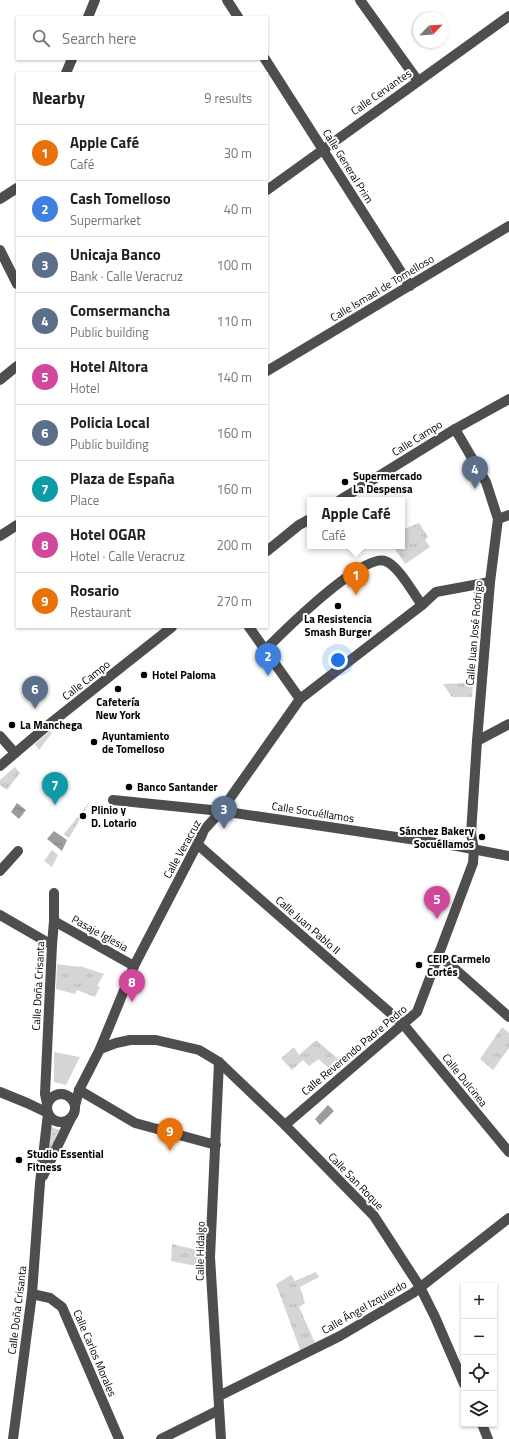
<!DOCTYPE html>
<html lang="en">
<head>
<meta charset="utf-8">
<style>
  body { margin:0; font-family:"Titillium Web",sans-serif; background:#f2f2f2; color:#222 }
  .controls { position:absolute; right:12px; bottom:12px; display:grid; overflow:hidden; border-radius:0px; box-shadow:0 1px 3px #0004 }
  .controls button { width:36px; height:36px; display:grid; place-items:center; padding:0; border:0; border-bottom:1px solid #e0e0e0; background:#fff; color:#222; font:20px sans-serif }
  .compass { position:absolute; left:413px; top:12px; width:36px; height:36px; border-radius:50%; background:#fff; box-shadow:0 1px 3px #0004; rotate:65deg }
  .you { position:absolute; left:338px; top:660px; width:14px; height:14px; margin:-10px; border:3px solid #fff; border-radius:50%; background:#1a73e8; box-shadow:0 0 0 6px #1a73e833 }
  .badge { display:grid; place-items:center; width:26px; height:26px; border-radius:50%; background:#b45309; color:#fff; font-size:13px; font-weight:700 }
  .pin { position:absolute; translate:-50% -33px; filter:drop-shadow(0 1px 2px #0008) }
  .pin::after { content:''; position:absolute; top:21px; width:14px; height:12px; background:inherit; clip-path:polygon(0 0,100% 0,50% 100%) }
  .popup { position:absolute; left:307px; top:497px; width:98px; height:52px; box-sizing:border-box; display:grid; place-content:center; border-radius:0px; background:#fff; filter:drop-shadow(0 1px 3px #0005); font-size:13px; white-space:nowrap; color:#767676 }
  .popup b { font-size:15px; color:#222 }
  .popup::after { content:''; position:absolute; left:50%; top:100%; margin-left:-8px; border:8px solid transparent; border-top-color:#fff }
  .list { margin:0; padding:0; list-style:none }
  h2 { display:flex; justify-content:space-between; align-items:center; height:52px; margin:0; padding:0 16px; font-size:17px }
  h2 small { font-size:13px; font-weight:400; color:#767676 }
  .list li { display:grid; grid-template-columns:26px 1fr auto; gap:12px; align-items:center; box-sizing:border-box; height:56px; padding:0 16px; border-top:1px solid #e0e0e0 }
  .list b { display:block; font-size:15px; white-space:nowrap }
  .list p { margin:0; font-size:13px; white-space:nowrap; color:#767676 }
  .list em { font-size:13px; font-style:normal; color:#767676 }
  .icon { flex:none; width:22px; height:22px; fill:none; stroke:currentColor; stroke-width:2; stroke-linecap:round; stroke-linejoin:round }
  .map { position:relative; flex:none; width:509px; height:1439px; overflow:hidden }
  .search { position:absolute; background:#fff; box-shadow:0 1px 3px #0004; left:16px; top:16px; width:252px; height:44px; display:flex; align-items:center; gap:10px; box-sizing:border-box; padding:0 14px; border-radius:0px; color:#767676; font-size:15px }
  .panel { position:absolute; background:#fff; box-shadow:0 1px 3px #0004; left:16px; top:72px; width:252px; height:556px; border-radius:0px }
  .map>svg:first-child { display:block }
</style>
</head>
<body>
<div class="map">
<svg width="509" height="1439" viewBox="0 0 509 1439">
  <defs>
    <pattern id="grass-tufts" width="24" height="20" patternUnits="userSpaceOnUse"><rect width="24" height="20" fill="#d5d5d5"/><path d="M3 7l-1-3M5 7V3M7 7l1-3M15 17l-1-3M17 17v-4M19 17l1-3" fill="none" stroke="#b5b5b5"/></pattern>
    <pattern id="garden-dots" width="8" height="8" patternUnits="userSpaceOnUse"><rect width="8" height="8" fill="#d5d5d5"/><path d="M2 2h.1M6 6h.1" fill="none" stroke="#b5b5b5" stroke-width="1.8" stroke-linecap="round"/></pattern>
    <pattern id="water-ripples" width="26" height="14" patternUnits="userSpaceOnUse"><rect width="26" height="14" fill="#9c9c9c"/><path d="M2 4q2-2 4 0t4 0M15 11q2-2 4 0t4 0" fill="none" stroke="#7d7d7d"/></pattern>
  </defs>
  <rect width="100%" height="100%" fill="#fff"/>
  <!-- grass -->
  <g fill="url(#grass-tufts)">
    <path d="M419,523L428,537L425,540L430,547L405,564L393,546H402V530Z"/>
    <path d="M464,683L473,684L472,697H452L443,684Z"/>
    <path d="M50,731L52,733L39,750L35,744Z"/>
    <path d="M15,767L20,773L7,790L0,785V780Z"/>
    <path d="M91,800L69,838L64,834Z"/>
    <path d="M57,964L79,967L80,966L104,974L97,986L100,987L95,997L77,990L75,994L56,989Z"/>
    <path d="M502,1027L509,1033V1048L493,1070L480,1059Z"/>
    <path d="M316,1040L343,1063L333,1072L324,1064L319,1059L309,1066L303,1060L292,1070L281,1058L294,1047L299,1055Z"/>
    <path d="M172,1244L206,1252V1268L171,1261Z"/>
    <path d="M316,1272L319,1277L300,1287L305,1303L299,1307L316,1345L301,1352L276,1284L291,1275L295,1281Z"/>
  </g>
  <!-- park -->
  <g fill="#d5d5d5">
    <path d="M52,850L58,855L52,867L44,861Z"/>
    <path d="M54,1052L80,1057L66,1085L54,1082Z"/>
  </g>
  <!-- garden -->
  <path fill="url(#garden-dots)" d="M49,1126L59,1130L45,1164Z"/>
  <!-- water -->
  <g fill="url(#water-ripples)">
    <path d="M17,803L26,810L19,819L11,812Z"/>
    <path d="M54,831L67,840L62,851L47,839Z"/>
    <path d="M328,1105L334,1111L320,1125L315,1119Z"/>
  </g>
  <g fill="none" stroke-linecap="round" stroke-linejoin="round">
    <!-- minor -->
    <g stroke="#4e4e4e" stroke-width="10">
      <path d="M227,0L238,17"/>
      <path d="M360,0L418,81"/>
      <path d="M88,17L95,0"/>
      <path d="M265,59L410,286"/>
      <path d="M66,73L72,59"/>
      <path d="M267,190L509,16"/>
      <path d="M0,199L17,188"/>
      <path d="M0,250L17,284"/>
      <path d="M267,371L509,226"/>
      <path d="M0,380L17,366"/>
      <path d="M340,500L455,429L509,399"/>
      <path d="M498,519L509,515"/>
      <path d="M0,536L17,525"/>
      <path d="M267,551L299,525L310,519"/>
      <path d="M249,627L300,699"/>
      <path d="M265,650C283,632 362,553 385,561C398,565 413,593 422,605"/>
      <path d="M0,736L15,753"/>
      <path d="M477,741L509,724"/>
      <path d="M0,766L47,726L172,627"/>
      <path d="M113,800L221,811L457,846L509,856"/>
      <path d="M197,844L403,1024L509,1152"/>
      <path d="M0,871L18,851"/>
      <path d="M0,915L52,945"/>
      <path d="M54,921L134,966"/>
      <path d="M438,954L509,1017"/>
      <path d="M100,1049L116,1043L130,1040H156L199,1050L219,1062L285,1125L374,1216L420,1287L435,1317L464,1384"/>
      <path d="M219,1062L210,1257L221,1439"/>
      <path d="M79,1090L135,1123L216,1145"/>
      <path d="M0,1092L27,1103L48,1113L40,1183L32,1294L13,1439"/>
      <circle cx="61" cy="1108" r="14"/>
      <path d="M47,1104L45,1094L52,945L54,921V893"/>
      <path d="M75,1106L79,1090L100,1049L134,966L201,837L204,830L221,811L300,699L422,605L436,592L490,582"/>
      <path d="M285,1125L417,1012L473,863L474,849L471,834L477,741L490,582L498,519L486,482L455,429"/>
      <path d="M43,1176L71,1118"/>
      <path d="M32,1294L50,1298L62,1307L119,1439"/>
      <path d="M219,1396L340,1336L413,1293L509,1218"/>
      <path d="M482,1424L488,1439"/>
      <path d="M161,1439L219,1410"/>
    </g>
  </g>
  <!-- markers -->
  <g fill="#000" stroke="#fff" stroke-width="1.5">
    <circle cx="345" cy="482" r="4"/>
    <circle cx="338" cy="606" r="4"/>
    <circle cx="144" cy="675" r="4"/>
    <circle cx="118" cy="689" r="4"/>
    <circle cx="12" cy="725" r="4"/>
    <circle cx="94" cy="742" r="4"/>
    <circle cx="129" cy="787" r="4"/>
    <circle cx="83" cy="816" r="4"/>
    <circle cx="482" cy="837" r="4"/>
    <circle cx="419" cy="965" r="4"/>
    <circle cx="19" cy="1160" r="4"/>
  </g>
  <g text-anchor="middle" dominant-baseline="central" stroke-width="4" stroke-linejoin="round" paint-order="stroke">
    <!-- street labels -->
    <g font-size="11" fill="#000" stroke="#fff">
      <text transform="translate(381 92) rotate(-35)">Calle Cervantes</text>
      <text transform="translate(348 166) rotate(58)">Calle General Prim</text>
      <text transform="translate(382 288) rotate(-31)">Calle Ismael de Tomelloso</text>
      <text transform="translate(417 438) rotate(-32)">Calle Campo</text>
      <text transform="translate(474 633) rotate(-85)">Calle Juan José Rodrigo</text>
      <text transform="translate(86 680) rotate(-38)">Calle Campo</text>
      <text transform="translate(313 812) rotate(9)">Calle Socuéllamos</text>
      <text transform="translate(182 849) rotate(-61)">Calle Veracruz</text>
      <text transform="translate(308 925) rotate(41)">Calle Juan Pablo II</text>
      <text transform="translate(100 933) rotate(29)">Pasaje Iglesia</text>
      <text transform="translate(38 986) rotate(-87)">Calle Doña Crisanta</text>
      <text transform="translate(354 1050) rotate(-40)">Calle Reverendo Padre Pedro</text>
      <text transform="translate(465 1080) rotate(51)">Calle Dulcinea</text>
      <text transform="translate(356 1181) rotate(46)">Calle San Roque</text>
      <text transform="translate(200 1251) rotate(-89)">Calle Hidalgo</text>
      <text transform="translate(364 1307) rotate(-30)">Calle Ángel Izquierdo</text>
      <text transform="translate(17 1310) rotate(-83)">Calle Doña Crisanta</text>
      <text transform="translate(95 1353) rotate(67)">Calle Carlos Morales</text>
    </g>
    <!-- poi labels -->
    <g font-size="11" font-weight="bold" fill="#000" stroke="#fff" text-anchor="start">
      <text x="353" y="476">Supermercado<tspan x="353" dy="13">La Despensa</tspan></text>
      <text x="338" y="619" text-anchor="middle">La Resistencia<tspan x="338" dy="13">Smash Burger</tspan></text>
      <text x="152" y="675">Hotel Paloma</text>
      <text x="118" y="702" text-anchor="middle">Cafetería<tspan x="118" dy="13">New York</tspan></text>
      <text x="20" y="725">La Manchega</text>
      <text x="102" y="736">Ayuntamiento<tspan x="102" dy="13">de Tomelloso</tspan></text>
      <text x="137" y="787">Banco Santander</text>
      <text x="91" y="810">Plinio y<tspan x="91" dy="13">D. Lotario</tspan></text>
      <text x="474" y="831" text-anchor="end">Sánchez Bakery<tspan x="474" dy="13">Socuéllamos</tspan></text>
      <text x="427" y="959">CEIP Carmelo<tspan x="427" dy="13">Cortés</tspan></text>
      <text x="27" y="1154">Studio Essential<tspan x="27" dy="13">Fitness</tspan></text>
    </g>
  </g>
</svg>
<div class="controls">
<button>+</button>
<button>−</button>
<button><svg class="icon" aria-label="locate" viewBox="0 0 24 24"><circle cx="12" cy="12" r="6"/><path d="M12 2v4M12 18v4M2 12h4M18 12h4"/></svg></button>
<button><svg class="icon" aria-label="layers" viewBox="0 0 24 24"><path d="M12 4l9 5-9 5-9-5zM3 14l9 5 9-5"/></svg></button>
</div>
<svg class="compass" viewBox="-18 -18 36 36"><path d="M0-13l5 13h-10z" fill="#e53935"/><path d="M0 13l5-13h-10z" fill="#767676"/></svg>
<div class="you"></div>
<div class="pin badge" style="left:356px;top:595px;background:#e8710a">1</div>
<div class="popup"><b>Apple Café</b>Café</div>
<div class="pin badge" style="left:268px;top:676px;background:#3f7fe0">2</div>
<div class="pin badge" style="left:224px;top:829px;background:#5c6f8a">3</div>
<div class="pin badge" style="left:475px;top:489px;background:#5c6f8a">4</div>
<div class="pin badge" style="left:437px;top:919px;background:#d1479c">5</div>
<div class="pin badge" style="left:35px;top:709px;background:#5c6f8a">6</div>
<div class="pin badge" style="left:55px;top:805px;background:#0f9aa8">7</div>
<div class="pin badge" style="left:132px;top:1002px;background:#d1479c">8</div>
<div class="pin badge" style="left:170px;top:1151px;background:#e8710a">9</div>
<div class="search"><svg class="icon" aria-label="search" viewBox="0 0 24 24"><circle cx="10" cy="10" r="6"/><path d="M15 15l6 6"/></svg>Search here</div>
<section class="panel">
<h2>Nearby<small>9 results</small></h2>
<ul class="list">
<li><span class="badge" style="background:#e8710a">1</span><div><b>Apple Café</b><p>Café</p></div><em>30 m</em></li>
<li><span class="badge" style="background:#3f7fe0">2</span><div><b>Cash Tomelloso</b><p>Supermarket</p></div><em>40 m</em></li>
<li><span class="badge" style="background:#5c6f8a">3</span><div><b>Unicaja Banco</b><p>Bank · Calle Veracruz</p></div><em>100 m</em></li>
<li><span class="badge" style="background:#5c6f8a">4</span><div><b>Comsermancha</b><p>Public building</p></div><em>110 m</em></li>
<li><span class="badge" style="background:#d1479c">5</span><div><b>Hotel Altora</b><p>Hotel</p></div><em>140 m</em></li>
<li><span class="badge" style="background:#5c6f8a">6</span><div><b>Policia Local</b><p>Public building</p></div><em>160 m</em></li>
<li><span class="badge" style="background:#0f9aa8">7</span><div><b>Plaza de España</b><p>Place</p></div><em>160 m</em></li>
<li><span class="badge" style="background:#d1479c">8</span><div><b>Hotel OGAR</b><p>Hotel · Calle Veracruz</p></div><em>200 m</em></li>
<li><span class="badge" style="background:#e8710a">9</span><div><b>Rosario</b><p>Restaurant</p></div><em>270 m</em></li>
</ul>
</section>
</div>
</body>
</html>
